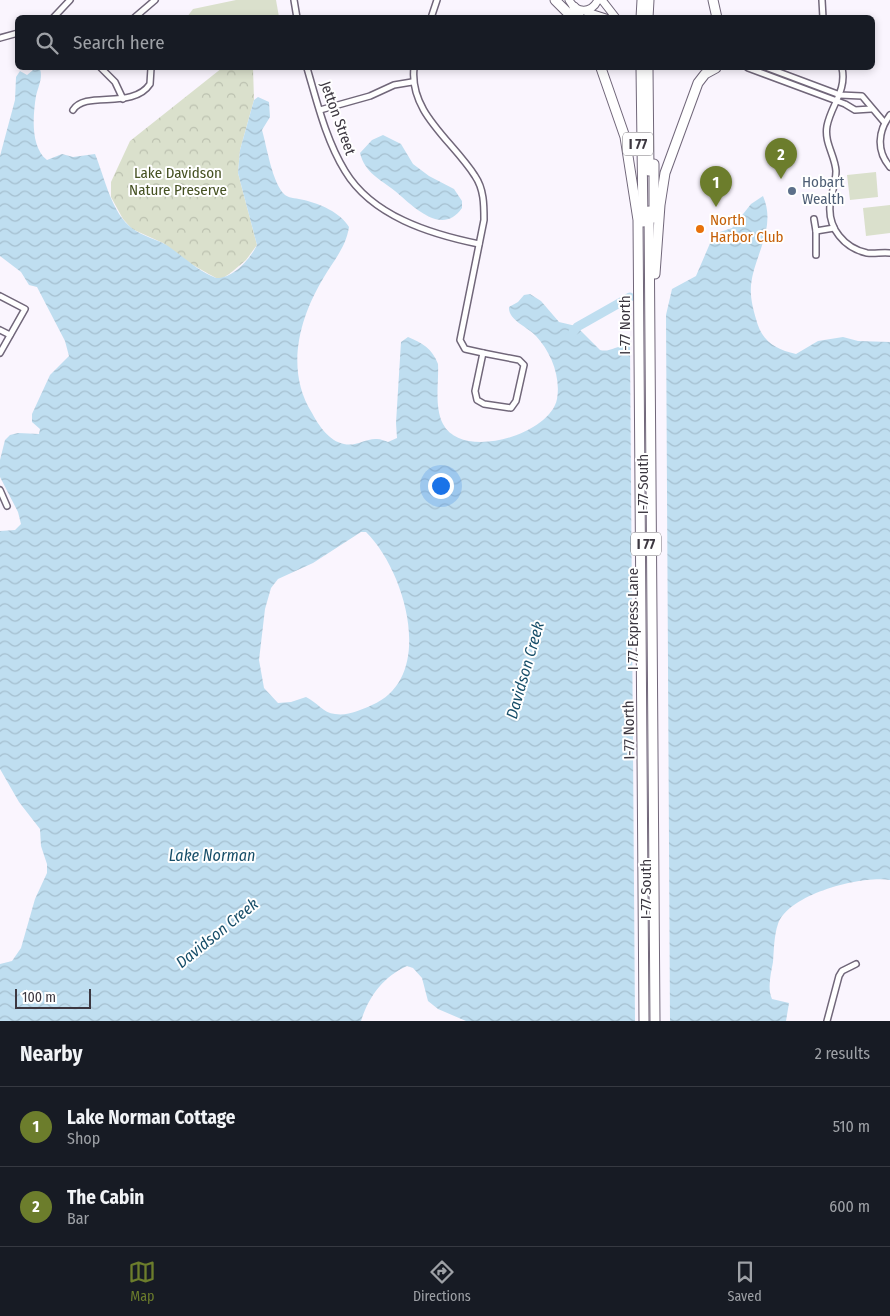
<!DOCTYPE html>
<html lang="en">
<head>
<meta charset="utf-8">
<style>
  body { margin:0; font-family:"Fira Sans Condensed",sans-serif; background:#242831; color:#f1f3f6 }
  .scale { position:absolute; left:15px; bottom:12px; width:76px; box-sizing:border-box; padding-left:5px; border:2px solid #3c3740; border-top:0; font-size:14px; line-height:18px; white-space:nowrap; color:#3c3740; -webkit-text-stroke:4px #fff; paint-order:stroke }
  .you { position:absolute; left:440px; top:485px; width:18px; height:18px; margin:-12px; border:4px solid #fff; border-radius:50%; background:#1a73e8; box-shadow:0 0 0 8px #1a73e833 }
  .badge { display:grid; place-items:center; width:32px; height:32px; border-radius:50%; background:#6c7d2c; color:#fff; font-size:16px; font-weight:700 }
  .pin { position:absolute; translate:-50% -41px; filter:drop-shadow(0 1px 2px #0008) }
  .pin::after { content:''; position:absolute; top:26px; width:18px; height:15px; background:inherit; clip-path:polygon(0 0,100% 0,50% 100%) }
  .list { margin:0; padding:0; list-style:none }
  h2 { display:flex; justify-content:space-between; align-items:center; height:65px; margin:0; padding:0 20px; font-size:21px }
  h2 small { font-size:16px; font-weight:400; color:#9ea1a6 }
  .list li { display:grid; grid-template-columns:32px 1fr auto; gap:15px; align-items:center; box-sizing:border-box; height:80px; padding:0 20px; border-top:1px solid #363941 }
  .list b { display:block; font-size:19px; white-space:nowrap }
  .list p { margin:0; font-size:16px; white-space:nowrap; color:#9ea1a6 }
  .list em { font-size:16px; font-style:normal; color:#9ea1a6 }
  .icon { flex:none; width:28px; height:28px; fill:none; stroke:currentColor; stroke-width:2; stroke-linecap:round; stroke-linejoin:round }
  .map { position:relative; flex:none; width:890px; height:1021px; overflow:hidden }
  .search { position:absolute; background:#171b24; box-shadow:0 2px 8px #0003; left:15px; right:15px; top:15px; height:55px; display:flex; align-items:center; gap:12px; box-sizing:border-box; padding:0 18px; border-radius:8px; color:#9ea1a6; font-size:19px }
  .sheet { height:225px; background:#171b24 }
  nav { display:flex; justify-content:space-around; align-items:center; box-sizing:border-box; height:70px; border-top:1px solid #363941; background:#171b24; font-size:14px; color:#9ea1a6 }
  nav a { display:grid; justify-items:center; gap:2px }
  nav .on { color:#6c7d2c }
  .map>svg:first-child { display:block }
</style>
</head>
<body>
<div class="map">
<svg width="890" height="1021" viewBox="0 0 890 1021">
  <defs>
    <pattern id="park-crowns" width="20" height="18" patternUnits="userSpaceOnUse" patternTransform="scale(1.25)"><rect width="20" height="18" fill="#dae0cc"/><path d="M2 6a3 3 0 1 1 6 0M12 15a3 3 0 1 1 6 0" fill="none" stroke="#bcc1b0"/></pattern>
    <pattern id="water-waves" width="16" height="10" patternUnits="userSpaceOnUse" patternTransform="scale(1.25)"><rect width="16" height="10" fill="#bfdef0"/><path d="M0 5q4-4 8 0t8 0" fill="none" stroke="#a5bfcf"/></pattern>
  </defs>
  <rect width="100%" height="100%" fill="#faf5fe"/>
  <!-- grass -->
  <g fill="#dae0cc">
    <path d="M236,0H276L279,17H187L193,9Z"/>
    <path d="M876,172L878,197L850,200L847,175Z"/>
    <path d="M890,205V233L866,236L863,208Z"/>
  </g>
  <!-- park -->
  <path fill="url(#park-crowns)" d="M222,68H253L254,100L240,150L238,173L257,245L246,260L233,271L222,279L216,278L191,264L163,243L132,229L123,219L111,197V182L130,141Z"/>
  <!-- water -->
  <g fill="url(#water-waves)" fill-rule="evenodd">
    <path d="M40,69C43,78 38,87 36,96C33,115 30,147 47,160L62,154L73,157L95,154C105,178 111,213 133,229C144,237 157,239 168,246C184,257 198,271 216,278C233,279 250,259 257,245L238,173L240,150L254,100L258,97L269,102L270,117L262,130C267,147 272,183 285,195C291,199 297,198 304,200C320,204 340,212 349,227C346,247 334,260 324,277C299,318 285,370 312,413C319,426 329,441 344,444C356,447 366,438 377,439C381,439 385,441 388,442L397,438L396,423L401,342L408,337C422,343 432,348 438,364C439,383 434,406 443,424C462,461 550,435 557,399C561,377 551,352 536,336C528,327 508,320 509,307L518,302L524,295L530,294L541,301L559,322L576,326L600,350C611,353 619,343 630,346L635,1021H466L438,1009L428,1001L422,978L413,968L407,966C383,977 369,996 361,1021H0V964L12,961L21,948L35,899L47,873V864L41,846L40,829L19,802L0,769V531L15,530L21,524L18,512L0,477V460L5,440L10,435L18,433L39,434L40,429L32,422V414L50,375L69,356L65,341L37,287L29,285L21,272L0,256V156L15,100L16,77L20,71L27,75L33,70ZM361,532H366C405,570 437,677 372,705C361,710 348,716 335,714C323,713 317,702 306,697L291,702L278,703L264,688L259,660L265,609L271,588L278,579L313,563Z"/>
    <path d="M383,135L401,144L413,164L429,176L454,189L462,201V208C442,237 413,206 395,191C380,179 365,173 360,153L372,140Z"/>
    <path d="M763,196C777,228 754,255 751,285C750,298 753,308 756,319C762,342 775,349 796,354L818,341L843,337L858,341L890,342V880C862,875 788,894 778,924C774,935 774,950 773,962C771,973 767,989 772,999L789,1003L786,1021H670L666,315L672,289L696,276L714,234L732,228L751,204Z"/>
  </g>
  <g fill="none" stroke-linecap="round" stroke-linejoin="round">
    <!-- river -->
    <path stroke="#bfdef0" stroke-width="9" d="M570,336L577,327L630,297"/>
    <!-- street casing -->
    <g stroke="#71677a" stroke-width="8">
      <g id="street">
        <path d="M294,0L297,18"/>
        <path d="M822,0L823,18"/>
        <path d="M53,18L70,0"/>
        <path d="M134,18L155,0"/>
        <path d="M431,18L437,0"/>
        <path d="M0,38L18,33"/>
        <path d="M101,68L115,82L123,99"/>
        <path d="M307,68C317,102 326,140 345,171C372,216 430,234 479,244"/>
        <path d="M414,68C409,113 453,141 475,176C484,189 484,205 484,220L460,340L465,349L483,353"/>
        <path d="M748,68L845,104L855,110L871,109"/>
        <path d="M768,68L840,95L862,96L884,122"/>
        <path d="M842,68C847,91 831,105 827,126C824,143 835,155 836,171C836,183 831,194 830,205C828,228 844,248 867,253C875,254 882,252 890,253"/>
        <path d="M73,110C85,90 133,110 150,84L151,68"/>
        <path d="M320,110L370,96L394,85L412,82"/>
        <path d="M890,115C878,131 876,151 890,167"/>
        <path d="M814,219L816,231L834,228"/>
        <path d="M816,231V255"/>
        <path d="M0,296L25,309L0,353"/>
        <path d="M0,330L10,335"/>
        <path d="M483,353L519,360L524,365L516,401L511,408L484,404L477,400L475,391Z"/>
        <path d="M0,490L7,506"/>
        <path d="M827,1021L839,976L842,971L856,964"/>
      </g>
    </g>
    <!-- secondary casing -->
    <g stroke="#71677a" stroke-width="9">
      <g id="secondary">
        <path d="M569,0C576,13 591,14 598,0"/>
        <path d="M602,0L616,18"/>
        <path d="M584,11L606,18"/>
      </g>
    </g>
    <!-- highway casing -->
    <g stroke="#71677a" stroke-width="11">
      <g id="highway">
        <path d="M555,0L573,18"/>
        <path d="M713,0L717,18"/>
        <path d="M574,7L580,18"/>
        <path d="M641,18L642,0"/>
        <path d="M648,18L649,0"/>
        <path d="M601,68L625,137L638,220L644,1021"/>
        <path d="M641,68L643,222"/>
        <path d="M648,68L649,171"/>
        <path d="M654,164V218"/>
        <path d="M649,211L655,1021"/>
        <path d="M655,274L660,205L665,173L698,83L705,74L716,68"/>
      </g>
    </g>
    <!-- street -->
    <use href="#street" stroke="#fff" stroke-width="5"/>
    <!-- secondary -->
    <use href="#secondary" stroke="#fff" stroke-width="7"/>
    <!-- highway -->
    <use href="#highway" stroke="#fff" stroke-width="9"/>
  </g>
  <!-- markers -->
  <circle fill="#5c6f8a" stroke="#fff" stroke-width="2" cx="792" cy="191" r="5"/>
  <circle fill="#e8710a" stroke="#fff" stroke-width="2" cx="700" cy="229" r="5"/>
  <g text-anchor="middle" dominant-baseline="central" stroke-width="4" stroke-linejoin="round" paint-order="stroke">
    <!-- shield labels -->
    <g fill="#fff" stroke="#767379" stroke-width="1">
      <rect x="623" y="132.5" width="30" height="23" rx="4"/>
      <rect x="631" y="532.5" width="30" height="23" rx="4"/>
    </g>
    <g font-size="14" font-weight="bold" fill="#3c3740">
      <text x="638" y="144">I 77</text>
      <text x="646" y="544">I 77</text>
    </g>
    <!-- street labels -->
    <g font-size="15" fill="#3c3740" stroke="#fff">
      <text transform="translate(338 118) rotate(70)">Jetton Street</text>
      <text transform="translate(625 325) rotate(-90)">I-77 North</text>
      <text transform="translate(643 484) rotate(-90)">I-77 South</text>
      <text transform="translate(633 619) rotate(-90)">I 77 Express Lane</text>
      <text transform="translate(629 730) rotate(-91)">I-77 North</text>
      <text transform="translate(646 889) rotate(-90)">I-77 South</text>
    </g>
    <!-- park labels -->
    <g font-size="15" fill="#465223" stroke="#fff">
      <text x="178" y="173">Lake Davidson<tspan x="178" dy="17">Nature Preserve</tspan></text>
    </g>
    <!-- service labels -->
    <g font-size="15" fill="#4e5e75" stroke="#fff" text-anchor="start">
      <text x="802" y="182">Hobart<tspan x="802" dy="17">Wealth</tspan></text>
    </g>
    <!-- food labels -->
    <g font-size="15" fill="#c56008" stroke="#fff" text-anchor="start">
      <text x="710" y="220">North<tspan x="710" dy="17">Harbor Club</tspan></text>
    </g>
    <!-- water labels -->
    <g font-size="16" font-style="italic" fill="#174e69" stroke="#fff">
      <text transform="translate(525 670) rotate(-74)">Davidson Creek</text>
      <text x="212" y="855">Lake Norman</text>
      <text transform="translate(217 933) rotate(-39)">Davidson Creek</text>
    </g>
  </g>
</svg>
<div class="scale">100 m</div>
<div class="you"></div>
<div class="pin badge" style="left:716px;top:207px">1</div>
<div class="pin badge" style="left:781px;top:179px">2</div>
<div class="search"><svg class="icon" aria-label="search" viewBox="0 0 24 24"><circle cx="10" cy="10" r="6"/><path d="M15 15l6 6"/></svg>Search here</div>
</div>
<section class="sheet">
<h2>Nearby<small>2 results</small></h2>
<ul class="list">
<li><span class="badge">1</span><div><b>Lake Norman Cottage</b><p>Shop</p></div><em>510 m</em></li>
<li><span class="badge">2</span><div><b>The Cabin</b><p>Bar</p></div><em>600 m</em></li>
</ul>
</section>
<nav>
<a class="on"><svg class="icon" aria-label="map" viewBox="0 0 24 24"><path d="M3 6l6-2 6 2 6-2v14l-6 2-6-2-6 2zM9 4v14M15 6v14"/></svg>Map</a>
<a><svg class="icon" aria-label="directions" viewBox="0 0 24 24"><path d="M12 3l9 9-9 9-9-9zM9 14v-3h6M13 9l2 2-2 2"/></svg>Directions</a>
<a><svg class="icon" aria-label="saved" viewBox="0 0 24 24"><path d="M7 4h10v16l-5-4-5 4z"/></svg>Saved</a>
</nav>
</body>
</html>
